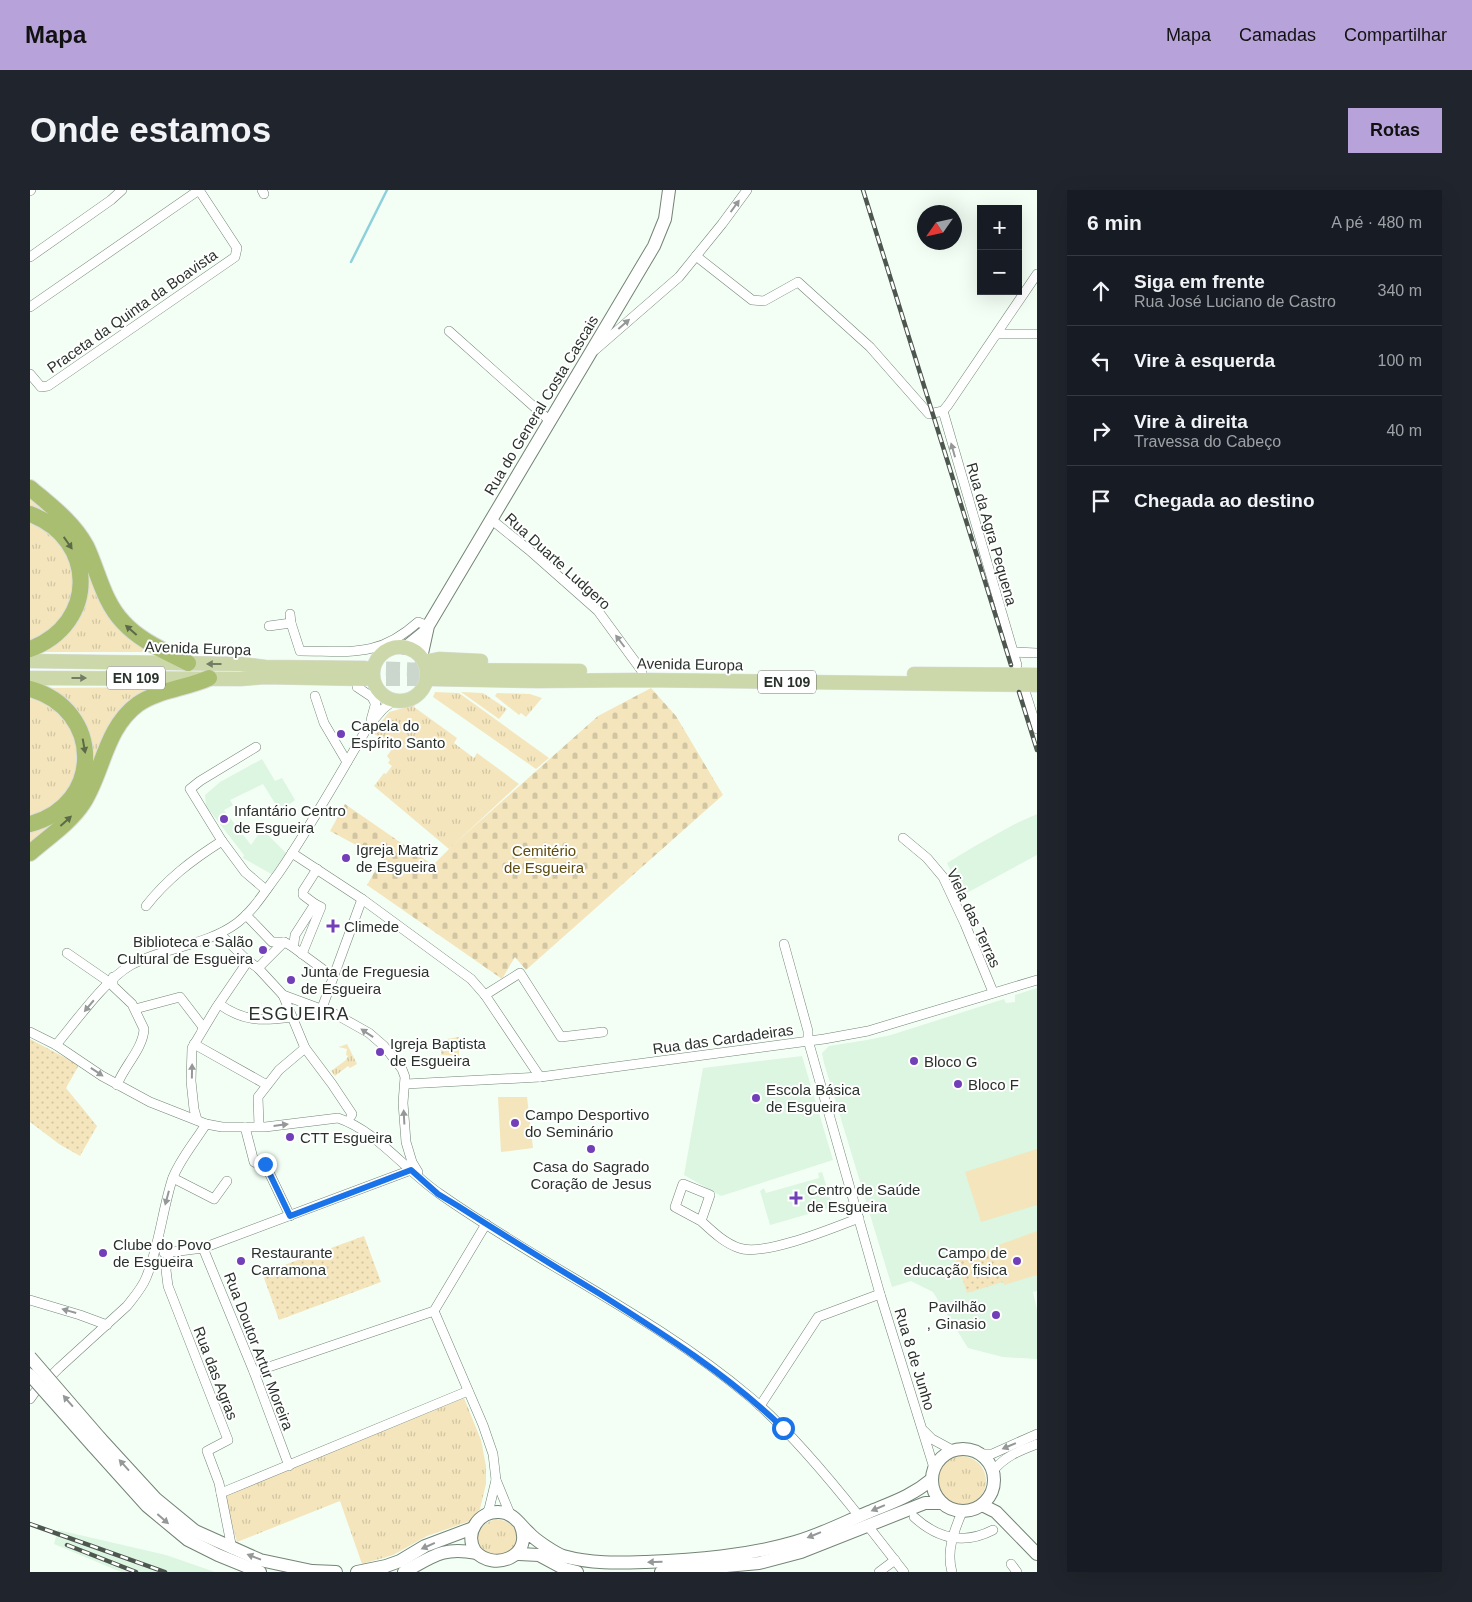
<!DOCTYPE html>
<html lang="pt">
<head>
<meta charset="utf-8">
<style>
  body { margin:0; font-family:Arial,sans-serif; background:#20242c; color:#f1f3f6 }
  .controls { position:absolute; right:15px; top:15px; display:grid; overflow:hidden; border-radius:0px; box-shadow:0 5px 20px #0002 }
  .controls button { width:45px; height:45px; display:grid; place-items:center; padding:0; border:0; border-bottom:1px solid #363941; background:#171b24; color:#f1f3f6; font:25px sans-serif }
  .compass { position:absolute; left:887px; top:15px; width:45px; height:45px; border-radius:50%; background:#171b24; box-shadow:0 5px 20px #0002; rotate:236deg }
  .stop { position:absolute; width:15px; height:15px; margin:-11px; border:4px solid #1a73e8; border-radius:50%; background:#fff }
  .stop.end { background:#1a73e8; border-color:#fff; box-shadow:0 1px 5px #0008 }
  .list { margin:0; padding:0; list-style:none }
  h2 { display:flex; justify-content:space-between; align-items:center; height:65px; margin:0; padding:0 20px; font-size:21px }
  h2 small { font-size:16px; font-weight:400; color:#9ea1a6 }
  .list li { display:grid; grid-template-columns:32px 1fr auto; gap:15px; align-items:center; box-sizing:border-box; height:70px; padding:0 20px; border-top:1px solid #363941 }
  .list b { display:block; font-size:19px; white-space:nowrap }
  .list p { margin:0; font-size:16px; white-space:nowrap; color:#9ea1a6 }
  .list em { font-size:16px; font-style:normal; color:#9ea1a6 }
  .icon { flex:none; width:28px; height:28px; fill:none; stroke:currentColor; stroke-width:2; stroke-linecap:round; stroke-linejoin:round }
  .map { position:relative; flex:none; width:1007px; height:1382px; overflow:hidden; border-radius:0px }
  header { display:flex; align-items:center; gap:30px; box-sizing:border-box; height:70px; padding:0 25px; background:#b7a2da; color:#111 }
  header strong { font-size:24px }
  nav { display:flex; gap:28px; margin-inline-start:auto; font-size:18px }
  .intro { display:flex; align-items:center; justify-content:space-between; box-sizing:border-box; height:120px; padding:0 30px }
  h1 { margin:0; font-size:35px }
  .button { padding:12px 22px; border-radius:0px; background:#b7a2da; color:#111; font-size:18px; font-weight:700 }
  main { display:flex; gap:30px; padding:0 30px }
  aside { flex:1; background:#171b24; border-radius:0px; box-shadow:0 5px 20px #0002 }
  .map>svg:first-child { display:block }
</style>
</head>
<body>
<header>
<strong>Mapa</strong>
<nav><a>Mapa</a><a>Camadas</a><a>Compartilhar</a></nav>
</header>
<div class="intro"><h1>Onde estamos</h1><a class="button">Rotas</a></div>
<main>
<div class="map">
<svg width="1007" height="1382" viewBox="0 0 1007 1382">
  <defs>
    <pattern id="grass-tufts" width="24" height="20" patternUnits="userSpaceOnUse" patternTransform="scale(1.25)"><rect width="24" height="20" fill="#f4e5bc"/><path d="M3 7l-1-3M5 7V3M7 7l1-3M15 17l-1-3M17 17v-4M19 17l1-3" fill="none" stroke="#d1c5a2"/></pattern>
    <pattern id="cemetery-stones" width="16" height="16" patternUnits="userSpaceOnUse" patternTransform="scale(1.25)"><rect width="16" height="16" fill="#f4e5bc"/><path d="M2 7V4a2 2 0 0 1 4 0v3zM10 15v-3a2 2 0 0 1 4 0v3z" fill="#d1c5a2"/></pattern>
    <pattern id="park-dots" width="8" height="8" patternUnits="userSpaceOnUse" patternTransform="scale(1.25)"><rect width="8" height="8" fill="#f4e5bc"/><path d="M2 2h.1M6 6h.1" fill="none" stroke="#d1c5a2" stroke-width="1.8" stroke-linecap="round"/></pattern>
  </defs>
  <rect width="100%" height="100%" fill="#f3fff5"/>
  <!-- built -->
  <g fill="#dcf6e1">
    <path d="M232,569L245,591L252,588L265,610L257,616L248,618L233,594L200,610L203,615L194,620L221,655L232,639L259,666L245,686L213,668L214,665L176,616L175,605L190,592Z"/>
    <path d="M1007,624V665L933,705L917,673L945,656L985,634Z"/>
    <path d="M1007,798V1101L1003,1102L1007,1120V1169L973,1167L938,1158L903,1102L881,1091L862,1097L794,873L792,863L799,856L837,850L861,845L974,809L976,813L985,812V805Z"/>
    <path d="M772,866L803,970L691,1006L654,985L673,878Z"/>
    <path d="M792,982L803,1017L740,1035L730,1001L734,998L736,1003L789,988L788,983Z"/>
    <path d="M28,1340L136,1365L185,1382H91L24,1354Z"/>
  </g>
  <!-- grass -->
  <g fill="url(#grass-tufts)">
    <path d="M0,306L31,332L56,370L123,462H8L28,450L54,376L0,320Z"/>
    <path d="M0,332C12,337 32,352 37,364C48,387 45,417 26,435C19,442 8,446 0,451Z"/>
    <path d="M129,497L112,504L44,616L0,656V639L20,631L60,561L14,498Z"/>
    <path d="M405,502L429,503L519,568L506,579L403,507Z"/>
    <path d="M431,502L453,503L477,519L469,529Z"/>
    <path d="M467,503L500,504L512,508L496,527L491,523L489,525L465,506Z"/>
    <path d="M0,507C11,512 22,516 30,525C65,559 45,615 0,627Z"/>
    <path d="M385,515L384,517L427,548L424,553L444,568L447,563L489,594L419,659L344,596L354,583L356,584L362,576L358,573L360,570L357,566L365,555L344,544L347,540L346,539L359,522Z"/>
    <path d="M317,854L327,874L320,878L318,876L305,886L301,881L316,870L318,866L316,865L317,859L309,857Z"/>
    <path d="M434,1208L451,1250L456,1276V1294L450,1319L440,1331L397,1346L363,1365L332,1374L310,1311L207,1352L194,1306Z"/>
    <circle cx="931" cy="1291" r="25"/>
    <path d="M466,1329C486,1331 492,1345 483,1362L461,1368C458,1364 452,1361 449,1356C443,1343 454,1332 466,1329Z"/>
  </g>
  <!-- cemetery -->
  <path fill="url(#cemetery-stones)" d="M621,498L646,526L693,605L496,780L485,767L472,789L337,695L352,669L300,641L315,614L403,675L423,655L568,526Z"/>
  <!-- park -->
  <g fill="url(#park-dots)">
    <path d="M429,847V866L411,865V850Z"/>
    <path d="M0,849L49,875L36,898L67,936L50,966L29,954L0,932Z"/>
    <path d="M334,1046L351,1092L249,1130L234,1088L238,1081Z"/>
    <path d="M963,1059L973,1092L937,1103L926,1070Z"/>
  </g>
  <!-- pitch -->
  <g fill="#f4e5bc">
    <path d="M468,907H497L503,958L471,962Z"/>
    <path d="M1007,959V1015L951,1032L935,982Z"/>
    <path d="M1007,1041V1085L974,1095L963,1057Z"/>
  </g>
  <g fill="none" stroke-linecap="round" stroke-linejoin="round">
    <!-- stream -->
    <path stroke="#8ed1dd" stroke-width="2.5" d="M321,72L357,0"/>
    <!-- primary-tunnel -->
    <g stroke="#cbd6cd" stroke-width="14" stroke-dasharray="14 7" stroke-linecap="butt">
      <path d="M335,478L403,480"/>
      <path d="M335,489H403"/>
    </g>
    <!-- street casing -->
    <g stroke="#738476" stroke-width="10">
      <g id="street">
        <path d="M232,0L234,4"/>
        <path d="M0,1L1,0"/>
        <path d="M666,66L722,110L734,111L768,92L840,157L899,224L913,221L918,215L1007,84"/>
        <path d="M0,67L81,10L92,0"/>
        <path d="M0,117L169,0"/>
        <path d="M419,141L520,231"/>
        <path d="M968,144H1007"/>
        <path d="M565,160L649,87L692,34L717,0"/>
        <path d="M0,184L11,197L18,196L205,67L207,58L169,0"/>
        <path d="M913,221L987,475"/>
        <path d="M462,330L499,360L568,421L612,481"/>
        <path d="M260,424L261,433L270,461C321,461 348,468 388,432L398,436"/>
        <path d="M239,436L261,433"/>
        <path d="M983,462L1007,463"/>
        <path d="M327,497L342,507L346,515"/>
        <path d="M995,501L1007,539"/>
        <path d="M285,506L294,533L317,572"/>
        <path d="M341,530L349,501"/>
        <path d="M226,557L170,591L160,599L192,651L215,682L236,700"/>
        <path d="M873,648L897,668L913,687L935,734L963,802"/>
        <path d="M262,663L332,709L441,789L455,805L510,887"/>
        <path d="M116,716C137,689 162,670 192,651"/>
        <path d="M216,725L242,752H254"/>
        <path d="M190,744L218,771L228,778L253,805L307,825L339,843L354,856L372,879L375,887L373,913L376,952L382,972L388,982"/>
        <path d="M754,754L778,841V850L850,1104L904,1278"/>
        <path d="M260,755L298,783"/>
        <path d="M37,763L79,792"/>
        <path d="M272,764L291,717L285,714"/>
        <path d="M228,778L254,752L260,755L264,753L265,745L285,714L273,705V701L287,679"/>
        <path d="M83,787V796L102,814L114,839C113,859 94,876 87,895"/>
        <path d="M253,805L275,858L302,894L322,924L321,926"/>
        <path d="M455,805L490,783L531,847L573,842"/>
        <path d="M189,814C214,832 233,831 262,827"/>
        <path d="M292,818L332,709"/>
        <path d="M105,819L150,807L173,837L172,840"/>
        <path d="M0,842L26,855L72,886L120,912L176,934L192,937H235L308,928C347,941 376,981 410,1004C511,1075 625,1127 720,1207C758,1239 798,1287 829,1326"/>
        <path d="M164,854L237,895"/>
        <path d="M26,855C46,831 76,789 101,775C134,757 176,756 207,733C224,720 235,701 248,684C281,636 309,585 339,535L353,519L364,510"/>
        <path d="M376,894L510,887L794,849L838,841L1007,790"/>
        <path d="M167,930L164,919L161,891L162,858L186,818L218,771"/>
        <path d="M229,936L228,907L249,880L275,858"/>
        <path d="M215,937L224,972L228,974H235L260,1026"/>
        <path d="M143,988L184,1009L197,991"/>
        <path d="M671,1031L645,1017L653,994L680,1005L671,1031C682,1041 694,1053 709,1058C733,1067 803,1038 829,1028"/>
        <path d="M173,1058L224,1182L259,1276"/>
        <path d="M134,1063L173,1058L381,980"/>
        <path d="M139,1063L136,1080L138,1096L198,1250L177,1261L189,1293L202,1359"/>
        <path d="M0,1110L50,1125L77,1135"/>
        <path d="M404,1121L453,1235L463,1264L466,1290L480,1324"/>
        <path d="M404,1121L456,1034"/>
        <path d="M224,1182L404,1121"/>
        <path d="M0,1209L5,1202L29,1178L97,1116C104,1107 112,1098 116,1088C129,1057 132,1022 142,990C149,970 165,952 176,934"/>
        <path d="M730,1216L788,1127L850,1104"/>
        <path d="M894,1241L902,1249L924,1261"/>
        <path d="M950,1264H962L1007,1244"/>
        <path d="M963,1281C975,1266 989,1261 1007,1254"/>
        <path d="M191,1303L438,1201"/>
        <path d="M456,1324L459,1319L466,1290"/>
        <path d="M884,1327C908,1349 934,1355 963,1340"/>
        <path d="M838,1336L874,1382"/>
        <path d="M981,1374L987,1382"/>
        <path d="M849,1382L865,1370"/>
        <path d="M922,1382C916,1361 924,1341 932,1322"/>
      </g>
    </g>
    <!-- secondary casing -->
    <g stroke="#738476" stroke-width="14">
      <g id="secondary">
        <path d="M375,458L396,441"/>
        <path d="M391,468L398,436L624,56L635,29L639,0"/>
        <path d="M70,1248L126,1309L165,1341L230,1370L282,1381L306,1382"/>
        <path d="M63,1256L117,1316L158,1350L188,1365L230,1382"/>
        <circle cx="933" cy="1290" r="31"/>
        <path d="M952,1315L966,1322L1007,1364"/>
        <path d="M490,1334C505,1367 463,1382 445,1361C434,1343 449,1321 469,1322C483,1322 490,1335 499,1343C505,1350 525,1363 533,1366C562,1374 587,1373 616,1372C666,1370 717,1366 765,1352C790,1345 815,1332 839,1322C863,1312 882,1306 902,1289"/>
        <path d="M489,1364L509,1365L535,1379L547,1382"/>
        <path d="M327,1382L356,1376L370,1371L395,1356L443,1338"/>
        <path d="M374,1382C402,1367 413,1356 446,1363"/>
        <path d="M631,1382L729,1373L771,1362L895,1313H912"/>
      </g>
    </g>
    <!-- primary casing -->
    <g stroke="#dddedd" stroke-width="15">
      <g id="primary">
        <circle cx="370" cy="484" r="27"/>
        <path d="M0,471L211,474L235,477L335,478"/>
        <path d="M394,472L409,469L451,471"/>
        <path d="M403,480L550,481"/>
        <path d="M884,484L1007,485"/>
        <path d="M0,488L211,489L234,487L335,489"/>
        <path d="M403,489L507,491L610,490L1007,495"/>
      </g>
    </g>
    <!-- highway casing -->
    <g stroke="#dddedd" stroke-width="18">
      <g id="highway">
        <path d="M0,298C21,316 43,332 56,356C68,381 73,411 93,432C110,451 135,461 158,473"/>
        <path d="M0,324C67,349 68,434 0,459"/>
        <path d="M0,499C73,519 74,615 0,634"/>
        <path d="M0,663C17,648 40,633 53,613C73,582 75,538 108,514C128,500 157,498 179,488"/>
      </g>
    </g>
    <!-- street -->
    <use href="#street" stroke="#fff" stroke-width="9"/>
    <!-- secondary -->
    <use href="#secondary" stroke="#fff" stroke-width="12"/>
    <!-- primary -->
    <use href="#primary" stroke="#ccd8aa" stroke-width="14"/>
    <!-- highway -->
    <use href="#highway" stroke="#aabe71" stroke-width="16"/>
    <!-- rail casing -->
    <g stroke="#4d564f" stroke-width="4.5">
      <g id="rail">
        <path d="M833,0L981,475"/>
        <path d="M989,502L1007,560"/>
        <path d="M0,1334L135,1382"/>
        <path d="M37,1355L106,1382"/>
      </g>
    </g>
    <!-- rail -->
    <use href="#rail" stroke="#fff" stroke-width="2.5" stroke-dasharray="8" stroke-linecap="butt"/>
    <!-- secondary-bridge casing -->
    <g stroke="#738476" stroke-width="14" stroke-linecap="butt">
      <g id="secondary-bridge">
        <path d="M0,1167L70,1248"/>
        <path d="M0,1185L63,1256"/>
      </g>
    </g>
    <!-- secondary-bridge -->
    <use href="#secondary-bridge" stroke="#fff" stroke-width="12"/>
  </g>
  <!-- one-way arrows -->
  <defs><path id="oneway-solid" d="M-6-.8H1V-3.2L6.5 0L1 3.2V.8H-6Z" transform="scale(1.25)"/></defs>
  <g fill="#949896">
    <use href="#oneway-solid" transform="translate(705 16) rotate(-54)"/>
    <use href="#oneway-solid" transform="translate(594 134) rotate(-41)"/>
    <use href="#oneway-solid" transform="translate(923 260) rotate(-106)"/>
    <use href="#oneway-solid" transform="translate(590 451) rotate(-127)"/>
    <use href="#oneway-solid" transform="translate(59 816) rotate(130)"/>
    <use href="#oneway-solid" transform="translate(337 843) rotate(-146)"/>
    <use href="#oneway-solid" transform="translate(162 881) rotate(-89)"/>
    <use href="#oneway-solid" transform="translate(67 882) rotate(34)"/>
    <use href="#oneway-solid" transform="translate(374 927) rotate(-93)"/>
    <use href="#oneway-solid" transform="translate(251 935) rotate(-7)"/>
    <use href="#oneway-solid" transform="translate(137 1008) rotate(105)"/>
    <use href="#oneway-solid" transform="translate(39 1121) rotate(-164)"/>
    <use href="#oneway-solid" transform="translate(38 1211) rotate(-131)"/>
    <use href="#oneway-solid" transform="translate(979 1256) rotate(157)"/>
    <use href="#oneway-solid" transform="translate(94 1275) rotate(-132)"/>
    <use href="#oneway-solid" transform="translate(848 1318) rotate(157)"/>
    <use href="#oneway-solid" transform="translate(133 1329) rotate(41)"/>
    <use href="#oneway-solid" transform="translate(784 1345) rotate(158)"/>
    <use href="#oneway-solid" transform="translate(398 1356) rotate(156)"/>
    <use href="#oneway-solid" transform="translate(224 1367) rotate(-159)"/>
    <use href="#oneway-solid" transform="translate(625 1372) rotate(178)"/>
  </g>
  <g fill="#5d6a48">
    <use href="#oneway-solid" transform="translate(38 353) rotate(55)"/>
    <use href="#oneway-solid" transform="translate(101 440) rotate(-139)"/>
    <use href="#oneway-solid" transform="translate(54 556) rotate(80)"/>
    <use href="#oneway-solid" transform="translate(36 631) rotate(-42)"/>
  </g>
  <g fill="#737d65">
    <use href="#oneway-solid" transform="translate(184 474) rotate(-180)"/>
    <use href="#oneway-solid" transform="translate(49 488)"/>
  </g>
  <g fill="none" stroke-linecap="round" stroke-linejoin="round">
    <!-- route -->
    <path stroke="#1a73e8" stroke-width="6" d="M235,974L260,1026L381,980L408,1004L428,1016C475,1046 522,1075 570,1104C635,1145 698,1185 753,1238"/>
  </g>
  <!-- markers -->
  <g fill="#713fb7" stroke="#fff" stroke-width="2">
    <circle cx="311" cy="544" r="5"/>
    <circle cx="194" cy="629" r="5"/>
    <circle cx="316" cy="668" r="5"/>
    <path d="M300.5 728.5h5v5h5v5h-5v5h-5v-5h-5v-5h5z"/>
    <circle cx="233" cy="760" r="5"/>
    <circle cx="261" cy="790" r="5"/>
    <circle cx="350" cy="862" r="5"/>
    <circle cx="884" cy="871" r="5"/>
    <circle cx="928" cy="894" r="5"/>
    <circle cx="726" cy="908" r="5"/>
    <circle cx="485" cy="933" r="5"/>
    <circle cx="260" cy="947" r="5"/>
    <circle cx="561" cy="959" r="5"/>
    <path d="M763.5 1000.5h5v5h5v5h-5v5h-5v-5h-5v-5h5z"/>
    <circle cx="73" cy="1063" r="5"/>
    <circle cx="211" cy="1071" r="5"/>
    <circle cx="987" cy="1071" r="5"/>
    <circle cx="966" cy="1125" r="5"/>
  </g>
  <g text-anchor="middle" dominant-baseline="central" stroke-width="4" stroke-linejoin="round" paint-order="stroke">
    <!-- shield labels -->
    <g fill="#fff" stroke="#6a706b" stroke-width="1">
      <rect x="77" y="476.5" width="58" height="23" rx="4"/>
      <rect x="728" y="480.5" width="58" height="23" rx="4"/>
    </g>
    <g font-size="14" font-weight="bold" fill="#2a322c">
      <text x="106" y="488">EN 109</text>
      <text x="757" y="492">EN 109</text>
    </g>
    <!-- street labels -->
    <g font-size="15" fill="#2a322c" stroke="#fff">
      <text transform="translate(102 121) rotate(-35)">Praceta da Quinta da Boavista</text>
      <text transform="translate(511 215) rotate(-59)">Rua do General Costa Cascais</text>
      <text transform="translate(962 344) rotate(74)">Rua da Agra Pequena</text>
      <text transform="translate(528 371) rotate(42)">Rua Duarte Ludgero</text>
      <text transform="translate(168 458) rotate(2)">Avenida Europa</text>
      <text transform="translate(660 474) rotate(1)">Avenida Europa</text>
      <text transform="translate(944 728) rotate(65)">Viela das Terras</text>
      <text transform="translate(693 849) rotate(-8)">Rua das Cardadeiras</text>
      <text transform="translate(229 1161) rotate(69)">Rua Doutor Artur Moreira</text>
      <text transform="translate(885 1169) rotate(73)">Rua 8 de Junho</text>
      <text transform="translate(186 1183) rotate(69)">Rua das Agras</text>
    </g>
    <!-- poi labels -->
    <g font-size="15" fill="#2a322c" stroke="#fff" text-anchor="start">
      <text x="321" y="535">Capela do<tspan x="321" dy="17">Espírito Santo</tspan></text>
      <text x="204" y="620">Infantário Centro<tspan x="204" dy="17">de Esgueira</tspan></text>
      <text x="326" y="659">Igreja Matriz<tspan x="326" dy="17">de Esgueira</tspan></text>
      <text x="314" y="736">Climede</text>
      <text x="223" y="751" text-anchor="end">Biblioteca e Salão<tspan x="223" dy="17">Cultural de Esgueira</tspan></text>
      <text x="271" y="781">Junta de Freguesia<tspan x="271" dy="17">de Esgueira</tspan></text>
      <text x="360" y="853">Igreja Baptista<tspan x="360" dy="17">de Esgueira</tspan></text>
      <text x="894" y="871">Bloco G</text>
      <text x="938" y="894">Bloco F</text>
      <text x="736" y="899">Escola Básica<tspan x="736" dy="17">de Esgueira</tspan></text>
      <text x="495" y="924">Campo Desportivo<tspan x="495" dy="17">do Seminário</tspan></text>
      <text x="270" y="947">CTT Esgueira</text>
      <text x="561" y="976" text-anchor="middle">Casa do Sagrado<tspan x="561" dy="17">Coração de Jesus</tspan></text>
      <text x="777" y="999">Centro de Saúde<tspan x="777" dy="17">de Esgueira</tspan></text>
      <text x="83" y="1054">Clube do Povo<tspan x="83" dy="17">de Esgueira</tspan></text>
      <text x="221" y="1062">Restaurante<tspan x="221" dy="17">Carramona</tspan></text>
      <text x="977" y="1062" text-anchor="end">Campo de<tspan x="977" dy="17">educação fisica</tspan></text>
      <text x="956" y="1116" text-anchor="end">Pavilhão<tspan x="956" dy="17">, Ginasio</tspan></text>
    </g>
    <!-- park labels -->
    <g font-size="15" fill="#5e4c0e" stroke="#fff">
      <text x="514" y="660">Cemitério<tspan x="514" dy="17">de Esgueira</tspan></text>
    </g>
    <!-- quarter labels -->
    <g font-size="18" letter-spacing="1" fill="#2a322c" stroke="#fff">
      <text x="269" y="824">ESGUEIRA</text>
    </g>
  </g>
</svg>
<div class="controls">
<button>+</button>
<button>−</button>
</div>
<svg class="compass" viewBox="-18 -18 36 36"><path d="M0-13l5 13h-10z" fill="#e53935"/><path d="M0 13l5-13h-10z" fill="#9ea1a6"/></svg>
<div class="stop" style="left:753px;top:1238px"></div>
<div class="stop end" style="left:235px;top:974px"></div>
</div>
<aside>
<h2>6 min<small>A pé · 480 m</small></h2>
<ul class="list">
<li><svg class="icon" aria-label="ahead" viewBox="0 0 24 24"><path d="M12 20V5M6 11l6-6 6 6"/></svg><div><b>Siga em frente</b><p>Rua José Luciano de Castro</p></div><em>340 m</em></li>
<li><svg class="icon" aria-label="left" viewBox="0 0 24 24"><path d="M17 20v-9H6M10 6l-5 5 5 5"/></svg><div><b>Vire à esquerda</b></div><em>100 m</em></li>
<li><svg class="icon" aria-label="right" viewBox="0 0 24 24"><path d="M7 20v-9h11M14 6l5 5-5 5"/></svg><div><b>Vire à direita</b><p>Travessa do Cabeço</p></div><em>40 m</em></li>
<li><svg class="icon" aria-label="arrive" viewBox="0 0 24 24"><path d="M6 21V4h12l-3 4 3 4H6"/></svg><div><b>Chegada ao destino</b></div></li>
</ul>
</aside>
</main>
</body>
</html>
